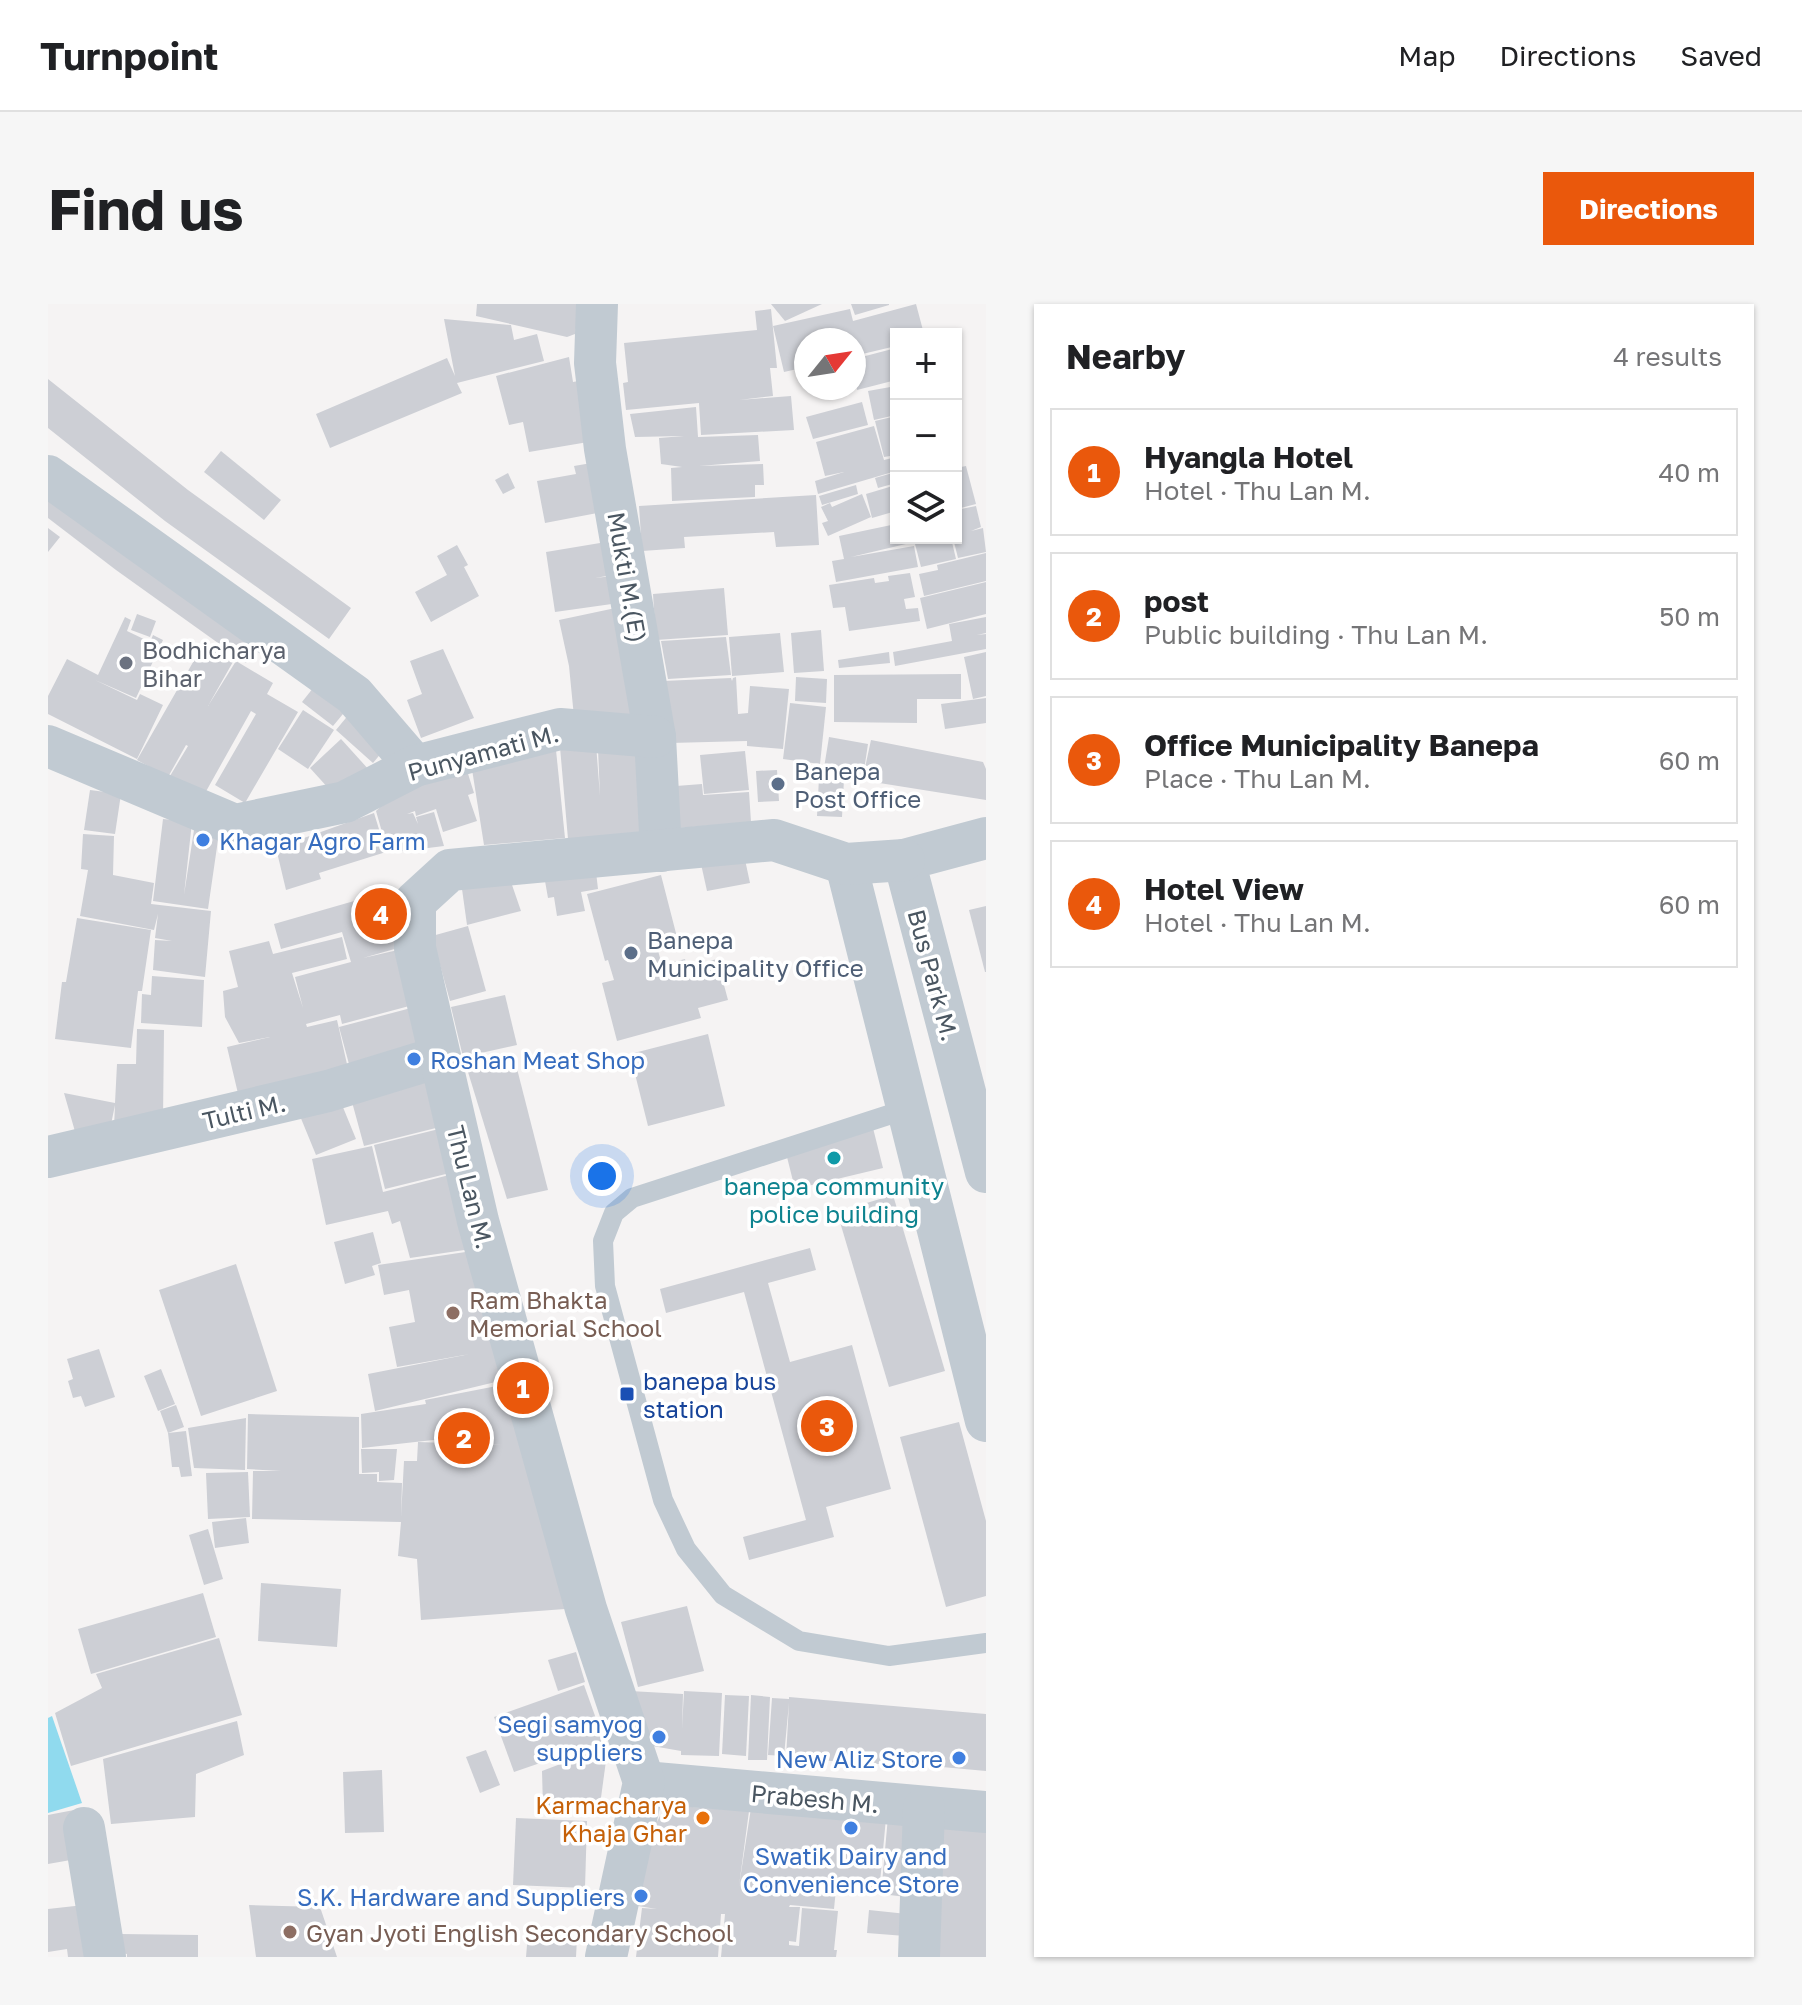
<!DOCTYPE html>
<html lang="en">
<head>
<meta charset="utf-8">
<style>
  body { margin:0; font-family:"Golos Text",sans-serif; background:#f6f6f6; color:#202124 }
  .controls { position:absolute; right:24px; top:24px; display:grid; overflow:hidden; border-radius:0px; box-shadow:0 2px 6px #0004 }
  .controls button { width:72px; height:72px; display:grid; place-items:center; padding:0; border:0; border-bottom:2px solid #e0e0e0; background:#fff; color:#202124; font:40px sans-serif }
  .compass { position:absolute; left:746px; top:24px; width:72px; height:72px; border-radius:50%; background:#fff; box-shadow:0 2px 6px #0004; rotate:60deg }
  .you { position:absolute; left:554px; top:872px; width:28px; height:28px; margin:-20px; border:6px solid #fff; border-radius:50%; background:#1a73e8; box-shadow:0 0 0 12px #1a73e833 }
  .badge { display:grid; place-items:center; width:52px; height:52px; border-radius:50%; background:#ea580c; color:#fff; font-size:26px; font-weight:700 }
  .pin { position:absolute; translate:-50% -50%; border:4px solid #fff; box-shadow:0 2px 8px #0006 }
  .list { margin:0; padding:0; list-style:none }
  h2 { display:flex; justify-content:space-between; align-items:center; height:104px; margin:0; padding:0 32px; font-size:34px }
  h2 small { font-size:26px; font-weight:400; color:#757577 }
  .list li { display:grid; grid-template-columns:52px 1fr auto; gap:24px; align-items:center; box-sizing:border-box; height:128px; margin:0 16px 16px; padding:0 16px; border:2px solid #e0e0e0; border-radius:0px }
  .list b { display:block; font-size:30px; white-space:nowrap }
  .list p { margin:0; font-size:26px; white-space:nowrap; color:#757577 }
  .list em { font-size:26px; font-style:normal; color:#757577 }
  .icon { flex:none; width:44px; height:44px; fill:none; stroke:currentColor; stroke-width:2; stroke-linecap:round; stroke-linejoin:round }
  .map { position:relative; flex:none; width:938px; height:1653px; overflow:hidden; border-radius:0px }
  header { display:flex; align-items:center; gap:48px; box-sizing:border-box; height:112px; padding:0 40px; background:#fff; border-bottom:2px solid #e0e0e0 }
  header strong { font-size:38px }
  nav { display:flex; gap:44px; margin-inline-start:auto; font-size:28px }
  .intro { display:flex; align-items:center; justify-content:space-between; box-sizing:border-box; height:192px; padding:0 48px }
  h1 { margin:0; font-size:56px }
  .button { padding:20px 36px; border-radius:0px; background:#ea580c; color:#fff; font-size:28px; font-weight:700 }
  main { display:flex; gap:48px; padding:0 48px }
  aside { flex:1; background:#fff; border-radius:0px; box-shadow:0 2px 6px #0004 }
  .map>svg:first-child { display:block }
</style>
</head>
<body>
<header>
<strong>Turnpoint</strong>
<nav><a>Map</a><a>Directions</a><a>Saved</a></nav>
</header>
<div class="intro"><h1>Find us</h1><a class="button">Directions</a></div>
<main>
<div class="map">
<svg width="938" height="1653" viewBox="0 0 938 1653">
  <rect width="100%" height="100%" fill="#f5f3f3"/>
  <!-- water -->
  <path fill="#90daee" d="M4,1412L34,1499L0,1509V1414Z"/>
  <!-- building -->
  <g fill="#cdcfd5">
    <path d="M429,0H532L527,30L519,33L428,12Z"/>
    <path d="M723,0H774L737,17Z"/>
    <path d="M803,0H841V1L807,11Z"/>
    <path d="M868,0L876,30H848V42L806,52V36H758V63L736,68L725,22L802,5L805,17Z"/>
    <path d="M723,5L729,64H722L725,92L691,96L743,92L746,126L653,131L651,99L578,106L575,79L580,78L576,39L709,26L707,7Z"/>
    <path d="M396,15L463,21L466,36L489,30L496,57L409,79L414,89L282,144L268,110L399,54L407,72Z"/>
    <path d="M848,44V76L809,86L806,55Z"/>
    <path d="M521,53L525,78L541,75L552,136L481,148L475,118L461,121L448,72Z"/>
    <path d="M0,75L140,186L303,304L281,335L117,217L0,124Z"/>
    <path d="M848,82V111L826,116L820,87Z"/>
    <path d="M814,98L820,121L765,135L758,113Z"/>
    <path d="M648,103L650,133L710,131L712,157L651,162L715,160L716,181H707V193L624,197L623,164L634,163L613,160L611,134L636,132L587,133L582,110Z"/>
    <path d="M848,112V151L836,153L827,117Z"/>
    <path d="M826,122L836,156L848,153V167L770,190L767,177L796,168L777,172L768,138Z"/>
    <path d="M173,147L233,196L216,216L156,168Z"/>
    <path d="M555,157L565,206L497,219L489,177L528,170L526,162Z"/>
    <path d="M918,162L928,200L909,205L908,164Z"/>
    <path d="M848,168V179L830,184L827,174Z"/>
    <path d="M460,169L467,184L455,190L447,176Z"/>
    <path d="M0,181L213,337L198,359L68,266L0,214Z"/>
    <path d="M808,181L810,190L774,201L771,192Z"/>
    <path d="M848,181V207L824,214L818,190Z"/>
    <path d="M814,190L823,213L780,232L774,219L780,217L773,203L782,199L784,203Z"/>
    <path d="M768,191L771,241L728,243L726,228L636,233L637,244L594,247L591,202Z"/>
    <path d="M928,202L933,223L923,227L935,224L938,248L910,254L905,234H908V206Z"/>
    <path d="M848,220V234L879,235L803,253L866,242L870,263L788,278L784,257L796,255L791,232Z"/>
    <path d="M0,224L12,233L0,248Z"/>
    <path d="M892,234H903L908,255L873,263L867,240Z"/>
    <path d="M570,236L576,269L547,274L574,271L578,298L507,308L498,248Z"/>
    <path d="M409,241L420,261L416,263L431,292L383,318L367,288L399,271L389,252Z"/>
    <path d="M938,249V277L876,292L871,270L890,266L889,261Z"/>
    <path d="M862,269L867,293L856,295L858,305L870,304L872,317L801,327L797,303L785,304L781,281L826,274L827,279L841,277L840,272Z"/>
    <path d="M938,278V310L879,325L872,294Z"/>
    <path d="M676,284L680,331L608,336L605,290Z"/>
    <path d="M577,302L595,419L526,413L521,362L511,316Z"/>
    <path d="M89,310L108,317L102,333L83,326Z"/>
    <path d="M77,313L83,316L79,327L102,338L105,331L115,336L88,394L47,376L89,396L92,390L115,401L89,455L0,410V392L19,355L50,371Z"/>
    <path d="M938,313V329L929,331L938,330V345L847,362L845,348L904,337L901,320Z"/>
    <path d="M773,326L776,367L746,369L743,329Z"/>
    <path d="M732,329L736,368L684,372L681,333Z"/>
    <path d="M678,333L683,371L620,375L613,337Z"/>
    <path d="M156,339L186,356L160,402L188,357L225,379L219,390L250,408L197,499L167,481L208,410L203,407L156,491L119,477L140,442L138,441L120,473L89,456Z"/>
    <path d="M395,345L426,414L373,434L359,396L374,390L362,357Z"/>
    <path d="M841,348L842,359L791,364L790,356Z"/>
    <path d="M938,348V392L925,395L916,353Z"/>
    <path d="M913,370V395H869V419L786,418V371Z"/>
    <path d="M688,373L690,410L700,409L702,382L741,385L735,445L699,442V437L622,439L615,377L683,374L684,377L685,374Z"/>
    <path d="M748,373L779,375L778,399L747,397Z"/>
    <path d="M273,374L304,399L285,422L254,398Z"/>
    <path d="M938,394V419L897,425L893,400Z"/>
    <path d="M742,399L778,403L772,460L735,455Z"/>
    <path d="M255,406L286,426L260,465L230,445Z"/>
    <path d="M302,409L339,442L325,459L288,426Z"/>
    <path d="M781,433L820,440L815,473L823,436L935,458L938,465V496L775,470Z"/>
    <path d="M293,435L322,467L291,496L262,464Z"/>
    <path d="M548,440L552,492L550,445L597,442L602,529L520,535L512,443Z"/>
    <path d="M508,446L517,534L436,541L423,459Z"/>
    <path d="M697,447L701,486L656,490L652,451Z"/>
    <path d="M416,457L426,489L420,491L429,517L395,528L388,505L368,512L367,507L359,510L365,509L370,520L368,513L386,508L396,542L340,549L328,507L354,482Z"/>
    <path d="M729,466L731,497L710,498L708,467Z"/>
    <path d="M771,474L796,475L794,513L769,512Z"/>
    <path d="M654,480L655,491L701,488L703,518L632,524L628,482Z"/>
    <path d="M42,486L73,490L67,530L36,526Z"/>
    <path d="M326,509L338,548L271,569L273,575L238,586L228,544Z"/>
    <path d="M115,515L144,518L136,591L146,526L171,529L160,605L105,597Z"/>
    <path d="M35,530L66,532L65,571L106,579L103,600L163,607L157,673L105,666L107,636L124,637L107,634L110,610L106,626L32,612L40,566L33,565Z"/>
    <path d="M696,551L702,579L659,587L653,560Z"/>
    <path d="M548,568L550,585L533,588L537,607L509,612L506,593L500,594L497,577Z"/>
    <path d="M613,571L630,637L609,643L614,661L637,655L639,663L669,655L680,696L650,704L653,714L569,737L554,679L566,676L560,656L557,657L539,590Z"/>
    <path d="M463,578L473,607L419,621L414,585Z"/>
    <path d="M341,587L357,642L315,654L350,646L365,701L294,720L292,711L258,720L259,723L289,716L301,769L192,798L179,743L222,733L191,739L177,713L175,687L190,683L181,647L221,637L225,650L294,633L299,655L244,669L255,704L247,673L303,658L294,628L233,645L226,620Z"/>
    <path d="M938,602V668H937L921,606Z"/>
    <path d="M29,614L103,626L94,687H90L83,744L7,735L14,678H18Z"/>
    <path d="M420,622L438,687L402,697L384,632Z"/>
    <path d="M104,672L156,676L154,723L93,719L94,690L103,691Z"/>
    <path d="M457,691L469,741L415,753L403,703Z"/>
    <path d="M363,704L373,742L301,760L291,723Z"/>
    <path d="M89,725L116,726L115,815L66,823L67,801L60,835L30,838L16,789L67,799L69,760H88Z"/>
    <path d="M660,730L677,802L600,822L582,750Z"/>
    <path d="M466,753L500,886L459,895L420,768Z"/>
    <path d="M381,766L396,822L316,842L301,787Z"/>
    <path d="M292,796L308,835L268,851L252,812Z"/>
    <path d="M395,824L406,868L337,885L326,841Z"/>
    <path d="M825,824L835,864L747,885L737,845Z"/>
    <path d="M324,842L335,888L405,870L430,944L362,954L352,917L344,920L340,907L278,921L264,855Z"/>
    <path d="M845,891L897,1067L841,1083L789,908Z"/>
    <path d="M325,928L333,959L324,962L327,971L297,980L286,938Z"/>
    <path d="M762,944L768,966L720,979L742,1058L804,1041L843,1185L778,1203L786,1233L701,1256L695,1233L758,1216L696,988L618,1009L612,985Z"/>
    <path d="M431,946L460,1075L327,1107L320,1070L422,1050L349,1063L341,1023L367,1018L361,986L336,991L330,961Z"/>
    <path d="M188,960L229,1087L153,1112L111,986Z"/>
    <path d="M51,1045L67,1093L37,1103L33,1092L25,1094L20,1077L25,1075L19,1055Z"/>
    <path d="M113,1065L127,1100L110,1107L96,1072Z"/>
    <path d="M459,1080L517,1305L373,1316L369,1255L350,1252L353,1218L204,1215L205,1167H233L199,1165L200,1110L311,1113V1170H329V1178L354,1179L353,1213L356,1157H369L370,1138L453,1141L385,1136L314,1144L313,1110L378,1100L377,1096Z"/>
    <path d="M128,1101L136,1123L120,1129L112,1107Z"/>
    <path d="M198,1114L197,1166L146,1164L140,1124Z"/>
    <path d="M911,1118L938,1217V1292L898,1303L852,1133Z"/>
    <path d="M138,1127L144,1172L133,1173L131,1163H124L120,1129Z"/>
    <path d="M313,1145H349L346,1176L331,1177V1168L314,1169Z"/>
    <path d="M200,1168L202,1213L160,1215L158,1169Z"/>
    <path d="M198,1214L201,1239L167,1244L164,1218Z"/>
    <path d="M160,1225L175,1275L156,1281L141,1231Z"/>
    <path d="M213,1279L293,1285L289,1343L210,1337Z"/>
    <path d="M155,1289L168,1333L43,1370L30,1325Z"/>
    <path d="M639,1302L656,1367L590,1383L573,1318Z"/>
    <path d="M171,1334L194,1411L23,1462L7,1409L54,1384L48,1370Z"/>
    <path d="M528,1348L537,1378L510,1387L500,1356Z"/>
    <path d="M536,1381L556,1437L466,1468L446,1413Z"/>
    <path d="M582,1387L635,1390L634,1425L636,1387L674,1389L671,1452L633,1451V1447L593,1440Z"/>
    <path d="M677,1391L701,1392L698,1452L674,1450Z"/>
    <path d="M703,1391L722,1393L719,1456H700Z"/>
    <path d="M741,1393L938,1410V1467L894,1463L891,1460L861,1462L738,1454L741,1399L736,1452L720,1451L724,1394L741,1395Z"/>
    <path d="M189,1417L196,1451L148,1470L147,1513L63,1520L55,1455Z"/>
    <path d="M560,1442L552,1501L495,1503L494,1467Z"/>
    <path d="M438,1446L452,1481L432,1489L418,1453Z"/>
    <path d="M334,1466L336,1528L297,1529L295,1468Z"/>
    <path d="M630,1502L701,1507L691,1582L703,1504L838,1514L831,1589L788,1585L786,1605L742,1601L741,1603H752L748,1638L741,1637V1641L751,1642L754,1604L790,1607L786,1646H789L788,1653H673L677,1610H673L670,1653H588L594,1604L609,1605L590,1602L599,1536L612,1512Z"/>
    <path d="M26,1506L34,1554L0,1560V1511Z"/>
    <path d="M840,1513L873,1516L867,1594L833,1590Z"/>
    <path d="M468,1514L539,1517L537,1584L465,1581Z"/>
    <path d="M886,1516L938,1517V1653H877Z"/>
    <path d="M36,1601L43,1653H20L19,1645L0,1648V1605Z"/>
    <path d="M201,1601L272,1603L289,1653H208Z"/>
    <path d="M821,1606L859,1610L857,1632L819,1629Z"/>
    <path d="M480,1629L529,1634L528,1653H478Z"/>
    <path d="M73,1630L150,1631V1653H79V1650L73,1649Z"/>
  </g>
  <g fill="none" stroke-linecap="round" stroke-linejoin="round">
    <!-- lane -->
    <path stroke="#c1cad2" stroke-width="20" d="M859,805L584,894L566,909L555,937L557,982L615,1196L638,1245L675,1291L751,1337L841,1352L938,1339"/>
    <!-- street -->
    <g stroke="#c1cad2" stroke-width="42">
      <path d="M549,0L547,59L551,93L557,145L607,433L613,547"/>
      <path d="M0,172L306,391L367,462"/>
      <path d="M0,442L187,521L297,498L367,462L512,425L607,433"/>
      <path d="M938,534L856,556L938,868"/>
      <path d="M798,560L938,1117"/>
      <path d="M0,853L280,787L391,753"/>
      <path d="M596,1478L938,1508"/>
      <path d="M36,1524L57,1653"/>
      <path d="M558,1653L596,1478L538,1305L430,917L367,644V598L402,566L726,536L798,560L856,556"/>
      <path d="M871,1653L876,1504"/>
    </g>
  </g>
  <!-- markers -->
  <circle fill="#6b7280" stroke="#fff" stroke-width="3" cx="78" cy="359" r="8"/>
  <g fill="#5c6f8a" stroke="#fff" stroke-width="3">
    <circle cx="730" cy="480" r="8"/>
    <circle cx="583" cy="649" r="8"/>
  </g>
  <g fill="#3f7fe0" stroke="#fff" stroke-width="3">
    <circle cx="155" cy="536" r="8"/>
    <circle cx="366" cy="755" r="8"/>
    <circle cx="611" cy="1433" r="8"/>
    <circle cx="911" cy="1454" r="8"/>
    <circle cx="803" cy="1524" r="8"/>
    <circle cx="593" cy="1592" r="8"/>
  </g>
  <circle fill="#0f9aa8" stroke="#fff" stroke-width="3" cx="786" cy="854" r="8"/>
  <g fill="#8d6e63" stroke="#fff" stroke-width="3">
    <circle cx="405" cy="1009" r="8"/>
    <circle cx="242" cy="1628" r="8"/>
  </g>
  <rect fill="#1a4fb4" stroke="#fff" stroke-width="3" x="571" y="1082" width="16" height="16" rx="4"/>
  <circle fill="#e8710a" stroke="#fff" stroke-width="3" cx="655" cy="1514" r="8"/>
  <g text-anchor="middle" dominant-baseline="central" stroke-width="7" stroke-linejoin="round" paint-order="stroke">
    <!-- street labels -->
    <g font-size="24" fill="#4a5661" stroke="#fff">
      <text transform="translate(580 273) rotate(80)">Mukti M.(E)</text>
      <text transform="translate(435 448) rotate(-15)">Punyamati M.</text>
      <text transform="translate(886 671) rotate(75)">Bus Park M.</text>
      <text transform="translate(196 807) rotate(-13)">Tulti M.</text>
      <text transform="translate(423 883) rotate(76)">Thu Lan M.</text>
      <text transform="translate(767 1494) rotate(5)">Prabesh M.</text>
    </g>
    <!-- worship labels -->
    <g font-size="24" fill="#5b616d" stroke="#fff" text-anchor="start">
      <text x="94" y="345">Bodhicharya<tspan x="94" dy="28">Bihar</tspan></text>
    </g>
    <!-- service labels -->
    <g font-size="24" fill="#4e5e75" stroke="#fff" text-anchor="start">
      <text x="746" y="466">Banepa<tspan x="746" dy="28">Post Office</tspan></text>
      <text x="599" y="635">Banepa<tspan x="599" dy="28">Municipality Office</tspan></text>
    </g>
    <!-- shop labels -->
    <g font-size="24" fill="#366cbe" stroke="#fff" text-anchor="end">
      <text x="171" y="536" text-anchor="start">Khagar Agro Farm</text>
      <text x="382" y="755" text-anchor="start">Roshan Meat Shop</text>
      <text x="595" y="1419">Segi samyog<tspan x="595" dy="28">suppliers</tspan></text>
      <text x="895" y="1454">New Aliz Store</text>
      <text x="803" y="1551" text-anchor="middle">Swatik Dairy and<tspan x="803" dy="28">Convenience Store</tspan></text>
      <text x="577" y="1592">S.K. Hardware and Suppliers</text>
    </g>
    <!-- culture labels -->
    <g font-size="24" fill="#0d838f" stroke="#fff">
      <text x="786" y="881">banepa community<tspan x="786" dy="28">police building</tspan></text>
    </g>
    <!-- education labels -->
    <g font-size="24" fill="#785e54" stroke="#fff" text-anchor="start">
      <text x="421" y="995">Ram Bhakta<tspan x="421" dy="28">Memorial School</tspan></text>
      <text x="258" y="1628">Gyan Jyoti English Secondary School</text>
    </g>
    <!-- transit labels -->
    <g font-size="24" fill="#164399" stroke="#fff" text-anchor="start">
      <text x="595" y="1076">banepa bus<tspan x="595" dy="28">station</tspan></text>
    </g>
    <!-- food labels -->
    <g font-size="24" fill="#c56008" stroke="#fff" text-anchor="end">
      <text x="639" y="1500">Karmacharya<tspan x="639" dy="28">Khaja Ghar</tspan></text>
    </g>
  </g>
</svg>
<div class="controls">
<button>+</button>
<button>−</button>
<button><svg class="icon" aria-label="layers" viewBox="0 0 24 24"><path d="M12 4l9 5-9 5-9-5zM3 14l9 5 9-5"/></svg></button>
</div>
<svg class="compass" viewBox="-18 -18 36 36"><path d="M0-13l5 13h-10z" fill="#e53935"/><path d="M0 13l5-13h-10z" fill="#757577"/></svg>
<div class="you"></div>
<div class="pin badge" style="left:475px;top:1084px">1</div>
<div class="pin badge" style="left:416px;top:1134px">2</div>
<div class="pin badge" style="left:779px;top:1122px">3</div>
<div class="pin badge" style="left:333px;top:610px">4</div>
</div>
<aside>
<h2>Nearby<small>4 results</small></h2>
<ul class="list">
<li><span class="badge">1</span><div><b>Hyangla Hotel</b><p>Hotel · Thu Lan M.</p></div><em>40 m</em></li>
<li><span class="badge">2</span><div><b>post</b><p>Public building · Thu Lan M.</p></div><em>50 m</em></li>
<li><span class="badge">3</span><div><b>Office Municipality Banepa</b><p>Place · Thu Lan M.</p></div><em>60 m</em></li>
<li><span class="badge">4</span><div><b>Hotel View</b><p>Hotel · Thu Lan M.</p></div><em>60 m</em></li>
</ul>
</aside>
</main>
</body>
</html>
